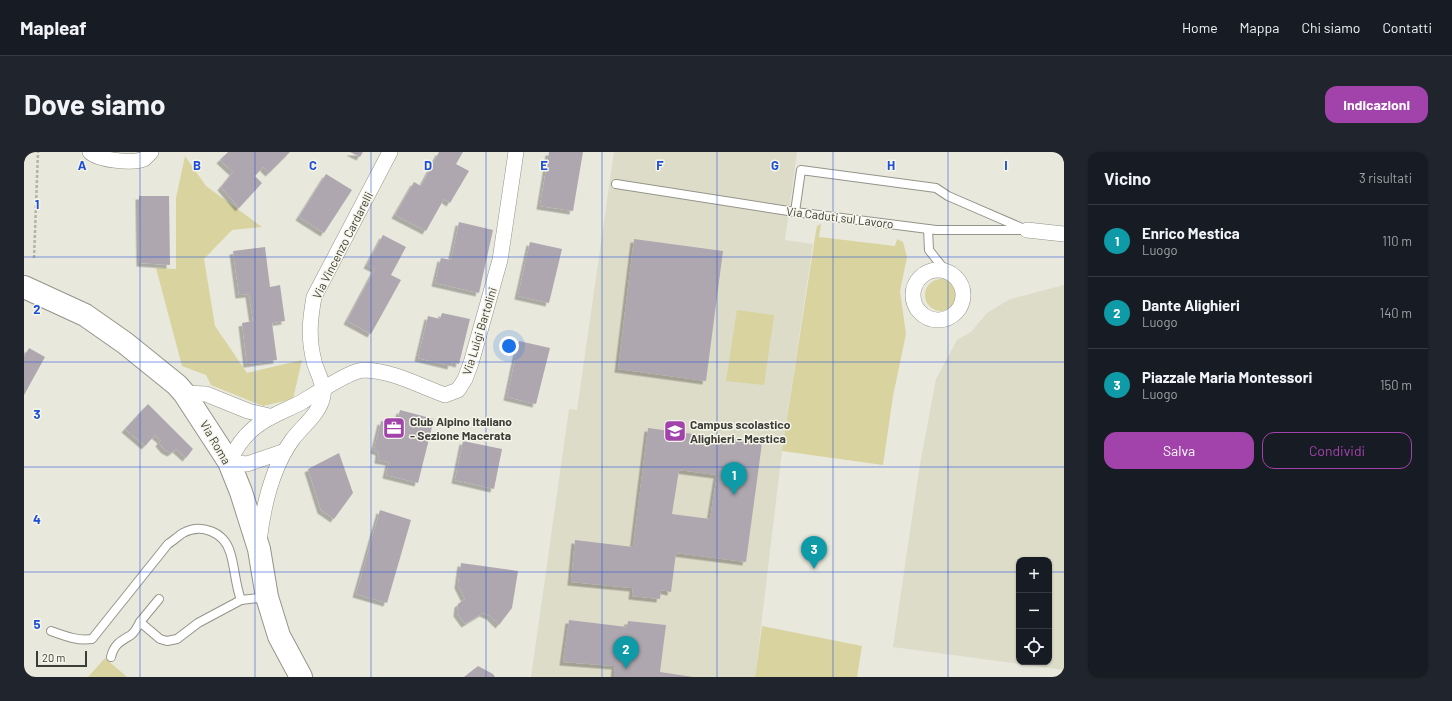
<!DOCTYPE html>
<html lang="it">
<head>
<meta charset="utf-8">
<style>
  body { margin:0; font-family:Barlow,sans-serif; background:#20242c; color:#f1f3f6 }
  .controls { position:absolute; right:12px; bottom:12px; display:grid; overflow:hidden; border-radius:8px; box-shadow:0 1px 3px #0004 }
  .controls button { width:36px; height:36px; display:grid; place-items:center; padding:0; border:0; border-bottom:1px solid #363941; background:#171b24; color:#f1f3f6; font:20px sans-serif }
  .scale { position:absolute; left:12px; bottom:10px; width:51px; box-sizing:border-box; padding-left:4px; border:2px solid #3d3d38; border-top:0; font-size:11px; line-height:14px; white-space:nowrap; color:#3d3d38; -webkit-text-stroke:3px #f6f5ea; paint-order:stroke }
  .you { position:absolute; left:485px; top:194px; width:14px; height:14px; margin:-10px; border:3px solid #fff; border-radius:50%; background:#1a73e8; box-shadow:0 0 0 6px #1a73e833 }
  .badge { display:grid; place-items:center; width:26px; height:26px; border-radius:50%; background:#a243ab; color:#fff; font-size:13px; font-weight:700 }
  .pin { position:absolute; translate:-50% -33px; filter:drop-shadow(0 1px 2px #0008) }
  .pin::after { content:''; position:absolute; top:21px; width:14px; height:12px; background:inherit; clip-path:polygon(0 0,100% 0,50% 100%) }
  .list { margin:0; padding:0; list-style:none }
  h2 { display:flex; justify-content:space-between; align-items:center; height:52px; margin:0; padding:0 16px; font-size:17px }
  h2 small { font-size:13px; font-weight:400; color:#9ea1a6 }
  .list li { display:grid; grid-template-columns:26px 1fr auto; gap:12px; align-items:center; box-sizing:border-box; height:72px; padding:0 16px; border-top:1px solid #363941 }
  .list b { display:block; font-size:15px; white-space:nowrap }
  .list p { margin:0; font-size:13px; white-space:nowrap; color:#9ea1a6 }
  .list em { font-size:13px; font-style:normal; color:#9ea1a6 }
  .actions { display:flex; gap:8px; padding:12px 16px }
  .actions a { flex:1; padding:9px 0; border:1px solid #a243ab; border-radius:12px; text-align:center; font-size:14px; color:#a243ab }
  .actions .main { background:#a243ab; color:#fff }
  .icon { flex:none; width:22px; height:22px; fill:none; stroke:currentColor; stroke-width:2; stroke-linecap:round; stroke-linejoin:round }
  .map { position:relative; flex:none; width:1040px; height:525px; overflow:hidden; border-radius:12px }
  header { display:flex; align-items:center; gap:24px; box-sizing:border-box; height:56px; padding:0 20px; background:#171b24; border-bottom:1px solid #363941 }
  header strong { font-size:19px }
  nav { display:flex; gap:22px; margin-inline-start:auto; font-size:14px }
  .intro { display:flex; align-items:center; justify-content:space-between; box-sizing:border-box; height:96px; padding:0 24px }
  h1 { margin:0; font-size:28px }
  .button { padding:10px 18px; border-radius:12px; background:#a243ab; color:#fff; font-size:14px; font-weight:700 }
  main { display:flex; gap:24px; padding:0 24px }
  aside { flex:1; background:#171b24; border-radius:12px; box-shadow:0 1px 3px #0004 }
  .map>svg:first-child { display:block }
</style>
</head>
<body>
<header>
<strong>Mapleaf</strong>
<nav><a>Home</a><a>Mappa</a><a>Chi siamo</a><a>Contatti</a></nav>
</header>
<div class="intro"><h1>Dove siamo</h1><a class="button">Indicazioni</a></div>
<main>
<div class="map">
<svg width="1040" height="525" viewBox="0 0 1040 525">
  <defs>
    <filter id="shadow"><feDropShadow dx="-3.5" dy="3.5" stdDeviation="0" flood-color="#0004"/></filter>
  </defs>
  <rect width="100%" height="100%" fill="#e9e8dd"/>
  <!-- built -->
  <g fill="#dddcc9" fill-rule="evenodd">
    <path d="M590,0H773L761,88L789,92L758,299L731,525H507L545,257L553,258Z"/>
    <path d="M1040,133V518L869,495L895,318L912,227L933,188L947,180L963,161L986,147ZM995,408H1025V510H995Z"/>
  </g>
  <!-- green -->
  <g fill="#d8d39f">
    <path d="M161,4L182,34L238,75L208,78L180,107L191,174L223,221L278,208L269,247L239,254L187,233L182,223L158,214L132,116L152,117V46Z"/>
    <path d="M797,72L795,85L871,94L873,87L879,90L883,105L876,139L882,182L869,244L859,313L758,299L792,79L793,74Z"/>
    <circle cx="917" cy="143" r="16"/>
    <path d="M713,158L750,163L740,233L702,229Z"/>
    <path d="M738,474L838,494L833,525H731Z"/>
    <path d="M81,506L103,525H64Z"/>
  </g>
  <!-- building -->
  <g fill="#afa7af" fill-rule="evenodd" filter="url(#shadow)">
    <path d="M204,0H266L245,21L239,15L231,24L238,31L215,56L197,35L209,20L196,8Z"/>
    <path d="M326,0H339L336,5Z"/>
    <path d="M415,0H439L432,12L445,19L426,51L420,47L402,79L371,63L390,30L397,34Z"/>
    <path d="M525,0H559L549,59L516,54Z"/>
    <path d="M302,22L328,38L300,81L275,65Z"/>
    <path d="M115,44H145L146,113L116,111Z"/>
    <path d="M435,70L469,78L455,141L411,131L417,106L427,108Z"/>
    <path d="M359,83L382,95L367,123L377,128L347,182L323,169L351,117L343,113Z"/>
    <path d="M610,87L699,99L682,229L594,217Z"/>
    <path d="M506,90L538,97L525,151L494,144Z"/>
    <path d="M241,95L246,135L256,133L261,169L248,171L253,208L223,212L218,171L229,169L225,142L215,143L209,99Z"/>
    <path d="M418,161L446,167L435,212L428,210L427,214L394,206L404,164L416,167Z"/>
    <path d="M495,189L526,196L512,252L483,245Z"/>
    <path d="M5,196L21,205L0,243V205Z"/>
    <path d="M124,252L169,297L162,306L152,297L147,301L141,298L135,291L137,288L131,283L121,294L101,277Z"/>
    <path d="M376,258L410,267L394,331L362,323L365,310L354,308L355,300L350,298L357,269L372,273Z"/>
    <path d="M624,276L738,291L722,410L652,401L647,440L637,438L636,447L608,444L609,436L547,430L551,388L609,395ZM655,318L693,323L686,367L648,362Z"/>
    <path d="M439,289L478,297L470,337L431,328Z"/>
    <path d="M315,301L329,341L310,367L297,358L284,317Z"/>
    <path d="M356,358L387,368L363,451L332,442Z"/>
    <path d="M437,411L494,419L488,456L475,473L466,464L459,461L441,472L433,461L434,452L441,447L434,433Z"/>
    <path d="M545,468L603,475L604,469L642,473L636,520L669,525H590L591,514L539,510Z"/>
    <path d="M454,514L469,522L471,525H440Z"/>
  </g>
  <g fill="none" stroke-linecap="round" stroke-linejoin="round">
    <!-- service casing -->
    <g stroke="#95948a" stroke-width="10">
      <g id="service">
        <path d="M592,32L771,60L912,78H1003"/>
        <path d="M771,60L777,18L912,36L924,44L998,76"/>
        <path d="M904,77L905,98L920,117"/>
        <path d="M135,447L116,470L136,487L143,489L153,487L174,471L217,448"/>
        <path d="M27,479C41,484 53,489 68,487L144,392C149,389 154,384 159,381C177,371 200,380 206,400C211,415 211,432 217,448L242,445"/>
        <path d="M87,505C90,492 97,489 107,483C111,480 114,474 116,470"/>
      </g>
    </g>
    <!-- minor casing -->
    <g stroke="#95948a" stroke-width="16">
      <g id="minor">
        <path d="M66,0C74,8 109,12 120,7C122,5 125,2 127,0"/>
        <path d="M1003,78L1040,82"/>
        <circle cx="914" cy="143" r="25"/>
        <path d="M160,241L182,242L224,259L245,264"/>
        <path d="M261,299L223,312L205,310C211,297 218,286 230,276C244,264 261,259 278,250C291,242 327,218 340,218C370,219 393,233 421,243L434,238L441,227L447,211L476,108L492,0"/>
        <path d="M235,389C239,356 248,316 268,288C279,273 295,263 299,244C301,232 292,219 290,209C284,186 286,167 290,145L366,0"/>
      </g>
    </g>
    <!-- primary casing -->
    <g stroke="#95948a" stroke-width="24">
      <path id="primary" d="M0,135L61,163L101,191L153,233L160,241L205,310L217,340L235,397L243,445L255,484L277,525"/>
    </g>
    <!-- path -->
    <path stroke="#b4b3aa" stroke-width="2.5" stroke-dasharray="3 2" stroke-linecap="butt" d="M10,106L14,0"/>
    <!-- service -->
    <use href="#service" stroke="#fff" stroke-width="8"/>
    <!-- minor -->
    <use href="#minor" stroke="#fff" stroke-width="15"/>
    <!-- primary -->
    <use href="#primary" stroke="#fff" stroke-width="22"/>
  </g>
  <!-- grid -->
  <path fill="none" stroke="#1d4ed8" stroke-width="1" stroke-opacity="0.55" d="M116,0V525M231,0V525M347,0V525M462,0V525M578,0V525M693,0V525M809,0V525M924,0V525M0,105H1040M0,210H1040M0,315H1040M0,420H995M1025,420H1040"/>
  <!-- icons -->
  <defs>
    <g id="office-square" transform="scale(1.15)"><rect x="-9" y="-9" width="18" height="18" rx="4" fill="#a243ab" stroke="#f6f5ea"/><path d="M-6-3h4V-5.5h4V-3h4V5H-6ZM-1-4.5V-3h2v-1.5ZM-6 0V1H6V0Z" fill="#fff"/></g>
    <g id="school-square" transform="scale(1.15)"><rect x="-9" y="-9" width="18" height="18" rx="4" fill="#a243ab" stroke="#f6f5ea"/><path d="M0-5L7-2L0 1L-7-2ZM-4 1L0 2.5L4 1V4Q0 6-4 4Z" fill="#fff"/></g>
  </defs>
  <g fill-rule="evenodd">
    <use href="#office-square" x="370" y="276"/>
    <use href="#school-square" x="651" y="279"/>
  </g>
  <g text-anchor="middle" dominant-baseline="central" stroke-width="3" stroke-linejoin="round" paint-order="stroke">
    <!-- street labels -->
    <g font-size="12" fill="#3d3d38" stroke="#f6f5ea">
      <text transform="translate(816 65) rotate(7)">Via Caduti sul Lavoro</text>
      <text transform="translate(318 93) rotate(-63)">Via Vincenzo Cardarelli</text>
      <text transform="translate(455 179) rotate(-73)">Via Luigi Bartolini</text>
      <text transform="translate(192 290) rotate(60)">Via Roma</text>
    </g>
    <!-- poi labels -->
    <g font-size="12" font-weight="bold" fill="#3d3d38" stroke="#f6f5ea" text-anchor="start">
      <text x="386" y="269">Club Alpino Italiano<tspan x="386" dy="14">- Sezione Macerata</tspan></text>
      <text x="666" y="272">Campus scolastico<tspan x="666" dy="14">Alighieri - Mestica</tspan></text>
    </g>
  </g>
  <g font-size="13" text-anchor="middle" font-weight="bold" fill="#1d4ed8" stroke="#f6f5ea" stroke-width="3" stroke-linejoin="round" paint-order="stroke">
    <text x="58" y="18">A</text>
    <text x="173" y="18">B</text>
    <text x="289" y="18">C</text>
    <text x="404" y="18">D</text>
    <text x="520" y="18">E</text>
    <text x="636" y="18">F</text>
    <text x="751" y="18">G</text>
    <text x="867" y="18">H</text>
    <text x="982" y="18">I</text>
    <text x="13" y="57">1</text>
    <text x="13" y="162">2</text>
    <text x="13" y="267">3</text>
    <text x="13" y="372">4</text>
    <text x="13" y="477">5</text>
  </g>
</svg>
<div class="controls">
<button>+</button>
<button>−</button>
<button><svg class="icon" aria-label="locate" viewBox="0 0 24 24"><circle cx="12" cy="12" r="6"/><path d="M12 2v4M12 18v4M2 12h4M18 12h4"/></svg></button>
</div>
<div class="scale">20 m</div>
<div class="you"></div>
<div class="pin badge" style="left:710px;top:343px;background:#0f9aa8">1</div>
<div class="pin badge" style="left:602px;top:517px;background:#0f9aa8">2</div>
<div class="pin badge" style="left:790px;top:417px;background:#0f9aa8">3</div>
</div>
<aside>
<h2>Vicino<small>3 risultati</small></h2>
<ul class="list">
<li><span class="badge" style="background:#0f9aa8">1</span><div><b>Enrico Mestica</b><p>Luogo</p></div><em>110 m</em></li>
<li><span class="badge" style="background:#0f9aa8">2</span><div><b>Dante Alighieri</b><p>Luogo</p></div><em>140 m</em></li>
<li><span class="badge" style="background:#0f9aa8">3</span><div><b>Piazzale Maria Montessori</b><p>Luogo</p></div><em>150 m</em></li>
</ul>
<div class="actions"><a class="main">Salva</a><a>Condividi</a></div>
</aside>
</main>
</body>
</html>
